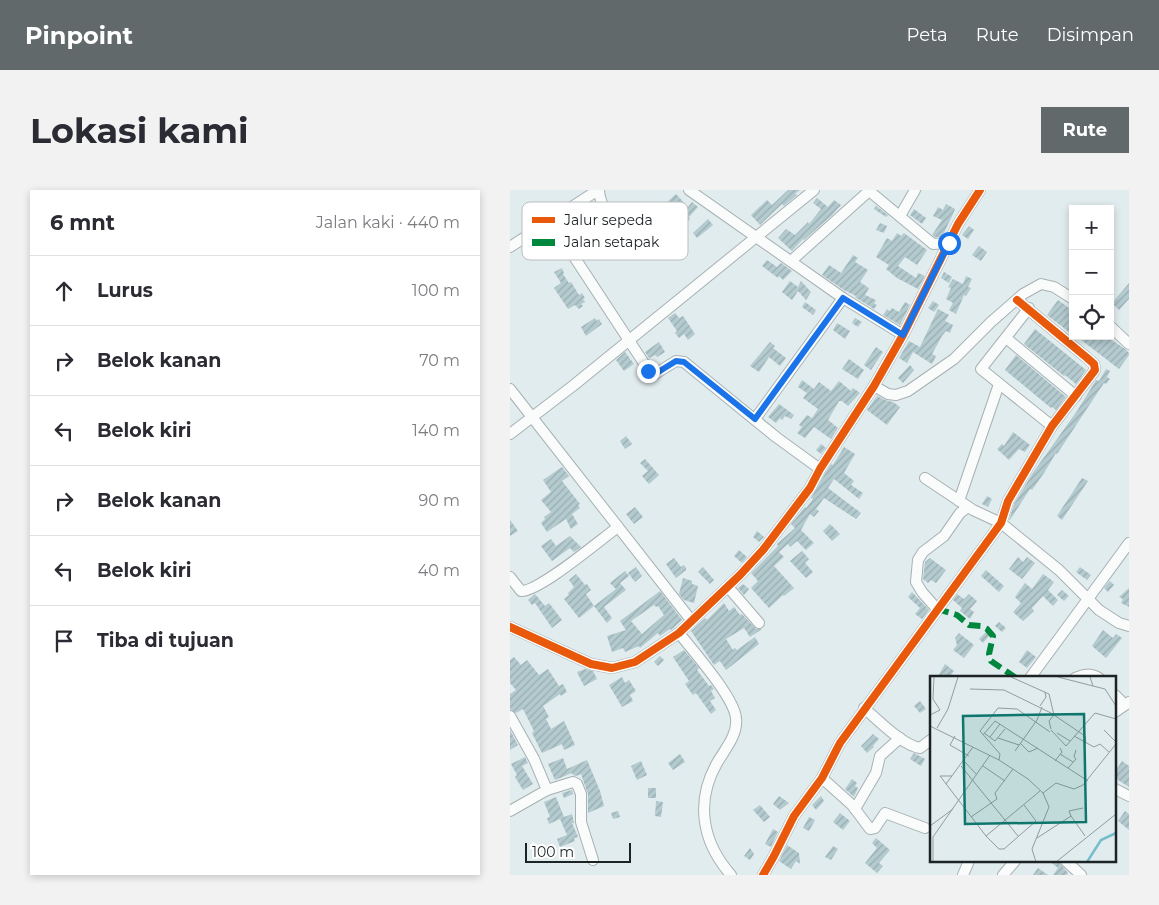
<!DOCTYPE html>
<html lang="id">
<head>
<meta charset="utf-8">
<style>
  body { margin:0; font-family:Montserrat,sans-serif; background:#f2f2f3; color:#2b2b33 }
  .controls { position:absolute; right:15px; top:15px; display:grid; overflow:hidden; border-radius:0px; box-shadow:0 2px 8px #0003 }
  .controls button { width:45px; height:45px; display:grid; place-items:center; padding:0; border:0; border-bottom:1px solid #e1e1e2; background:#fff; color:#2b2b33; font:25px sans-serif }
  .scale { position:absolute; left:15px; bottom:12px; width:106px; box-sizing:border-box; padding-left:5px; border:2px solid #1c2325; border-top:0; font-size:14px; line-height:18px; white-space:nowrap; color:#1c2325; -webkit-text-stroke:4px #fff; paint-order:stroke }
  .stop { position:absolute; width:15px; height:15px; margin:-11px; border:4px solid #1a73e8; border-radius:50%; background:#fff }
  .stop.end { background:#1a73e8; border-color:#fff; box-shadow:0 1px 5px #0008 }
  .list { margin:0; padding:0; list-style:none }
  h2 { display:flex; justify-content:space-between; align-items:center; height:65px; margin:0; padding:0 20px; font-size:21px }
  h2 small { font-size:16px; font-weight:400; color:#7c7c81 }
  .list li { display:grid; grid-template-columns:32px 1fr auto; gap:15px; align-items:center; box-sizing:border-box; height:70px; padding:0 20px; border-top:1px solid #e1e1e2 }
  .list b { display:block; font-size:19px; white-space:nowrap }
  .list em { font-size:16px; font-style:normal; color:#7c7c81 }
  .icon { flex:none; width:28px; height:28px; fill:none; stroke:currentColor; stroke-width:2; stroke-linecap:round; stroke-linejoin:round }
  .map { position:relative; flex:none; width:619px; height:685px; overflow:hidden; border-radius:0px }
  header { display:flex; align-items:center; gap:30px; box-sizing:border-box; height:70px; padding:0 25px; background:#61696b; color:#fff }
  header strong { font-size:24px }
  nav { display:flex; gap:28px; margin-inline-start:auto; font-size:18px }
  .intro { display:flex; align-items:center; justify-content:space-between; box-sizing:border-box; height:120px; padding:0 30px }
  h1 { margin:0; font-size:35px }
  .button { padding:12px 22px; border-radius:0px; background:#61696b; color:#fff; font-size:18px; font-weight:700 }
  main { display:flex; gap:30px; padding:0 30px }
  aside { flex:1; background:#fff; border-radius:0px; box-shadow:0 2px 8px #0003 }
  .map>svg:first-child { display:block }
</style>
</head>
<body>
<header>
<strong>Pinpoint</strong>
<nav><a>Peta</a><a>Rute</a><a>Disimpan</a></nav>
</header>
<div class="intro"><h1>Lokasi kami</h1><a class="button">Rute</a></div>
<main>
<aside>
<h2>6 mnt<small>Jalan kaki · 440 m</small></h2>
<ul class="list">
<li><svg class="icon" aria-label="ahead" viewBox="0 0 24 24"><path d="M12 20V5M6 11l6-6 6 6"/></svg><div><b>Lurus</b></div><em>100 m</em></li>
<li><svg class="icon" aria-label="right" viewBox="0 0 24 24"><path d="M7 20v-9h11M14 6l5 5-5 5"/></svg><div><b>Belok kanan</b></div><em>70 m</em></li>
<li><svg class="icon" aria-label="left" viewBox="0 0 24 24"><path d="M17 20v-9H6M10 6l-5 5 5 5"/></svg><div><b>Belok kiri</b></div><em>140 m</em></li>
<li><svg class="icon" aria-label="right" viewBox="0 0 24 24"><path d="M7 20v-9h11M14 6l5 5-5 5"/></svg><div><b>Belok kanan</b></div><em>90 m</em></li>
<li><svg class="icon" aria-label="left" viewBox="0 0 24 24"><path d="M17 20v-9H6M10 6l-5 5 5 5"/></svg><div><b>Belok kiri</b></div><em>40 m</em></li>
<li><svg class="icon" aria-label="arrive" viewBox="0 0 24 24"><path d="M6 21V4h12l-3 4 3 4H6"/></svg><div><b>Tiba di tujuan</b></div></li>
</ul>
</aside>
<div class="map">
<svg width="619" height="685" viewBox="0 0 619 685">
  <defs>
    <pattern id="building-hatch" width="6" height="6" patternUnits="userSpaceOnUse" patternTransform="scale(1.25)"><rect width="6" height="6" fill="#b3cacf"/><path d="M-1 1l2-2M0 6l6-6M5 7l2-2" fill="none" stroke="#99adb2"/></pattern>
  </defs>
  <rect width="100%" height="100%" fill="#e1ecee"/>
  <!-- building -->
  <g fill="url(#building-hatch)" fill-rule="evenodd">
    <path d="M278,0H290L285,4L287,5L274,16L272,14L250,35L241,25L257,10L262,15Z"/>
    <path d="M166,4L178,17L182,12L188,17L179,27L180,29L174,35L165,26L164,28L153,16Z"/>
    <path d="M307,8L318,17L324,10L331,15L322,25L294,50L293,49L282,61L268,48L276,39L285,45L298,32L299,34L311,19L303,13Z"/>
    <path d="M436,14L445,19L443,24L432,47H425L422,45L432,30L423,26L428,17L433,20Z"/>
    <path d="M366,16L378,25L376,27L364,19Z"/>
    <path d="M404,19L416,28L412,34L400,25Z"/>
    <path d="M198,29L203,35L187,48L183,43Z"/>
    <path d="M370,33L377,36L374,43L366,40Z"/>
    <path d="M459,36L464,40L458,49L452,45Z"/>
    <path d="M387,43L391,46L394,43L417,60L407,75L395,67L388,76L406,88L408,83L415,86L408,99L387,88L376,79L379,75L366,67L377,48L382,51Z"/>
    <path d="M469,56L477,62L471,71L462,65Z"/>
    <path d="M343,65L348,68L345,72L358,80L350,92L359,98L355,105L366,110L364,114L367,115L364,119L345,107L346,106L334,100L312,85L319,75L331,83Z"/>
    <path d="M257,70L267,77L271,73L282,81L273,90L269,86L268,88L252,76Z"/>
    <path d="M52,78L54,83L53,84L59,93L61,92L69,105L72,103L75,108L73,109L75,112L71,114L73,116L69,119L65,115L58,119L44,98L51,93L44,82Z"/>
    <path d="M434,82L442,87L439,93L431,88Z"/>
    <path d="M456,86L462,89L458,97L461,98L456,106L454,105L446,124L439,120L443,113L436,109L441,98L438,97L443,89L453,94Z"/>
    <path d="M280,91L288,97L291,91L301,102L296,110L288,101L282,110L272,102Z"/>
    <path d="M619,93V109L609,120L602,113Z"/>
    <path d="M548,110L563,121V145L537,125Z"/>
    <path d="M423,111L429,115L424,122L418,118Z"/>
    <path d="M295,112L306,120L303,125L292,117Z"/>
    <path d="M395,112L400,115L390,135L373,125L377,119L380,121L382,118L389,122Z"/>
    <path d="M428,119L439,125L435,131L443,135L440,143L436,141L432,146L422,164L426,166L422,174L403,162L397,173L389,168L399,151L410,157Z"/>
    <path d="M165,123L169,128L173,126L185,144L178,150L174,144L169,148L165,143L167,141L158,128Z"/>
    <path d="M85,128L87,131L89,129L92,134L76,146L71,137Z"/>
    <path d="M345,128L352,132L348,137L342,133Z"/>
    <path d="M327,133L340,141L335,149L323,140Z"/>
    <path d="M525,139L576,180L566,194L555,185L554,186L514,154Z"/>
    <path d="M566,146H596L615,159L619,163V165L609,179Z"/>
    <path d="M149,152L155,162L147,167L145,165L139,168L135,162Z"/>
    <path d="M260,152L265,156L263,158L276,168L270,176L259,167L249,182L240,176Z"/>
    <path d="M366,157L373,162L361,180L354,175Z"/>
    <path d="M115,162L124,174L114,181L106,170Z"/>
    <path d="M506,165L556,207L546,220L542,217L541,218L495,180Z"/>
    <path d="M339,169L354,180L348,189L332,179Z"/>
    <path d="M400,175L404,180L393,193L388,188Z"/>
    <path d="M596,179L600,181L597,187L600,189L596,194L594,193L555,252L547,264L546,263L534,283L522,300L520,299L500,330H499L504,314L522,284L567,221L586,190L589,191Z"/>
    <path d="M292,190L304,199L309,192L321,201L329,191L341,201L343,198L350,203L338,216L332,211H329L318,230L328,238L321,249L304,237L295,248L287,243L292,237L289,235L297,225L302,228L308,219L293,208L297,203L288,197Z"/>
    <path d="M367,206L375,210L383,212L390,217L377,235L357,220Z"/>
    <path d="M269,214L284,225L281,229L275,226L272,230L270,228L266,233L258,227Z"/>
    <path d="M503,242L520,255L515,262L509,259L499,270L487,259L492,254L494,256Z"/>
    <path d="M116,246L122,254L115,259L110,251Z"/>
    <path d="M311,254L316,258L311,264L306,260Z"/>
    <path d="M334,257L345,264L334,283L344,291L341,295L353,303L349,309L324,289L318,298L351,323L346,329L314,308L306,319L309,321L304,327L300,324L291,340L304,353L296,360L287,351L280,357L278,354L269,362L274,367L264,376L284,398L274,406L273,405L259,418L241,398L248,391L241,383L268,356L267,354L285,338L281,334L295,317L296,318L303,309L301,308L316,282L321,274L323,275Z"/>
    <path d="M135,269L149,285L139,294L132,286L138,281L130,273Z"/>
    <path d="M52,277L59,286L52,291L70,314L68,315L70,318L62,324L68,334L61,339L56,329L37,342L31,333L35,329L34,327L41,322L31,310L41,302L33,290Z"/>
    <path d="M572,288L578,291L552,330L547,326Z"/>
    <path d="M477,306L482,309L478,317L472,314Z"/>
    <path d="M125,317L133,327L124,334L116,324Z"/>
    <path d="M0,330L8,341L0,346Z"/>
    <path d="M320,334L330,344L322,351L313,341Z"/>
    <path d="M247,341L254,347L249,352L243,347Z"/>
    <path d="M60,346L71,357L64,362L60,358L42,371L31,356L41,349L46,356Z"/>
    <path d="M229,360L237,367L232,373L224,366Z"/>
    <path d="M292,361L299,369L295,373L303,382L296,388L280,371Z"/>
    <path d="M508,367L513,372L517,367L525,373L512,389L499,379Z"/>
    <path d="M164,368L171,377L174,375L176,378V380L166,388L156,374Z"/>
    <path d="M420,368L436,380L426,393L421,390L418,393L413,389L415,372Z"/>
    <path d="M126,377L132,386L125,392L118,383Z"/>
    <path d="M193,377L204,390L200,394L188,382Z"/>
    <path d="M570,377L581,385L577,390L566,382Z"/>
    <path d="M476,380L494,396L489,402L471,386Z"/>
    <path d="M115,381L119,386L110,393L116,400L94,417L102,428L97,433L84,416L106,399L100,393Z"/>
    <path d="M66,384L75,395L77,394L81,400L76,404L84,416L69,428L54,409L59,405L58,403L64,397L59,390Z"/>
    <path d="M533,384L544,392L538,400L548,410L543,416L533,406L522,418L524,421L513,431L503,422L511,413L505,407L515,393L522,399Z"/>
    <path d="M173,388L182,391V394L188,396L184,413L174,410L169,404Z"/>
    <path d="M600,391L604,395L598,402L594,398Z"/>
    <path d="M233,394L239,399L234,405L228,398Z"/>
    <path d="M619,398V417L611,413L613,409L609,407Z"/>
    <path d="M552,400L559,406L554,411L547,405Z"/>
    <path d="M150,401L172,430L161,440L160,439L150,446L148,443L130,458L129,456L115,462L113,458L102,462L97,446L116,440L110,431ZM144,415L146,417L148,416L154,425L132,444L121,431Z"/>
    <path d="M402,402L419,420L412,429L405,424L410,418L398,407Z"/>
    <path d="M25,404L35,416L39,413L52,430L42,438L25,413L22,415L18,410Z"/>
    <path d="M447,404L454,409L459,404L467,411L460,419L464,422L460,429L450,421L452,418L443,410Z"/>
    <path d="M214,413L219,421L224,417L230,425L232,424L246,439H252L240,447L234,438L216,449L223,460L225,458L227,460L245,447L249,454L216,480L210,471L204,475L181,441L195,428L197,430Z"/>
    <path d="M489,432L496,438L492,442L485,436Z"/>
    <path d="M593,440L603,448L606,444L612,448L596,468L582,456Z"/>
    <path d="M477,441L481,444L473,453L469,449Z"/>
    <path d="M449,443L464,455L454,468L443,460L447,455L445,448Z"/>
    <path d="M174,460L189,478L187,480L199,496L201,495L204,499L201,501L205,508L200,511L206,520L201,524L186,503L183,505L175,494L179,491L163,467Z"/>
    <path d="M517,460L526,467L517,478L509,472Z"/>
    <path d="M150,466L154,470L148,476L144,472Z"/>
    <path d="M4,467L11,475L17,470L29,485L38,479L49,496L53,494L57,502L51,506L50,504L33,516L39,527L36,529L41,539L54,531L65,555L54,560L52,554L32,563L22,543L24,541L13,519L6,523L0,519V504L6,500L0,493V470Z"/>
    <path d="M435,474L444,481L439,488H427Z"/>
    <path d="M75,479L83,481L87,489L74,496L67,482Z"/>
    <path d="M112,487L115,493L119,490L126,501L120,505L123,511L112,517L99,495Z"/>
    <path d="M410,511L416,519L410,523L404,516Z"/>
    <path d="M0,540L8,555L0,560Z"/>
    <path d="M363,544L369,549L363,556L364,557L357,563L351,556Z"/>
    <path d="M404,563L415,569L411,576L400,569Z"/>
    <path d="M170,564L175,572L163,580L158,573Z"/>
    <path d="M15,567L18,573L12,576L23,594L13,600L5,587L7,585L1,574Z"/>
    <path d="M53,568L57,579L77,570L90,601L94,616L78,623V604L71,584L66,586L63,585L62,583L45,590L38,574Z"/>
    <path d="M131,571L137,585L127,590L121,576Z"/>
    <path d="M612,571L619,576V597L605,588V582Z"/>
    <path d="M342,589L347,593L345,596L348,598L344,607L335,599Z"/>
    <rect x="138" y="598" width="8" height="10"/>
    <path d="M62,600L63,604L54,608L52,603Z"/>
    <path d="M269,606L279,613L270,620L263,614Z"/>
    <path d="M311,606L314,611L306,620L302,615Z"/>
    <path d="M46,607L54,627L62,624L64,633H62L68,647L64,648L65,651L50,657L47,649L57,645L50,629L39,634L37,628L40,627L34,612Z"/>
    <path d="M146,611L153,612L151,627L145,626Z"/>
    <path d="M250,615L260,627L254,632L243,620Z"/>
    <path d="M108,621L110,627L103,629L101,623Z"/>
    <path d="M615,621L619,624V640L608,631Z"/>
    <path d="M330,623L340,631L333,640L323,632Z"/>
    <path d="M299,627L305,630L299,641L293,638Z"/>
    <path d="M263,639L268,642L261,657L255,654Z"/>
    <path d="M366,648L380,660L369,673L373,676L367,683L355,673L367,658L362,653Z"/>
    <path d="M277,655L289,663L290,674L286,671L281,679L269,671Z"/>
    <path d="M323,656L328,659L321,670L315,667Z"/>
    <path d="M240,658L244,664L240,670L234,666Z"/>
    <path d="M539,671H548L558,683L557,685H543L548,678Z"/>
    <path d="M528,678L538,685H523Z"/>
  </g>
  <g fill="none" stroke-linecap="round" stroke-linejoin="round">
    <!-- minor casing -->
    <g stroke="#a8b0b2" stroke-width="12">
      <g id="minor">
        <path d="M89,0C90,17 100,27 111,39"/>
        <path d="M179,0L333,108L393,145"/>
        <path d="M358,0L423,54L439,53"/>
        <path d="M390,26L405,0"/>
        <path d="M40,30L141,184H145L166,171L174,172L266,247L310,279"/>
        <path d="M0,57L88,0"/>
        <path d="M281,71L359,1"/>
        <path d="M519,118L471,179L542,236"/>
        <path d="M600,136L619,154"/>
        <path d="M496,148L566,206"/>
        <path d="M364,196L378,204L386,205L398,201L444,169L481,132L513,104L531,94L544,97L563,109"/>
        <path d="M0,199L181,430"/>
        <path d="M245,229L333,108"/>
        <path d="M0,244L64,195L304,0"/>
        <path d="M415,288L463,320L491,333L549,380L589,420L609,433L619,436"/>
        <path d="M449,311L489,194"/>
        <path d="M0,387L11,401C29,402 90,350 108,337"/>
        <path d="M218,397L249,433"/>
        <path d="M427,419L412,402L406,392L408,370L413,362L434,346L450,323L458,317"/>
        <path d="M0,437L81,474L102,478L125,472L169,443L230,385L253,360L300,298L310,279L364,196L393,145L448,34L470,0"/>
        <path d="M169,443C183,461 224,507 226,528C228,545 215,559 207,573C185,612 192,652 221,685"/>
        <path d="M520,488L619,353"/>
        <path d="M565,488C574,484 580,483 589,488"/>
        <path d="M605,505L615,515L619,512"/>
        <path d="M354,518C368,530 392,555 410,558L422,549"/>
        <path d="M605,522L615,515"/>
        <path d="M0,526L24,569L37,600L0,621"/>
        <path d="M312,588L342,615L360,639L365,638L375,623L415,638"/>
        <path d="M605,599L619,606"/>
        <path d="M37,600L63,592L67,594L71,604V632L83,670"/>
        <path d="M345,619L366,583L370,566L390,548"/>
        <path d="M556,671L571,685"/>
        <path d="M253,685L264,666L284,626L312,588L330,553L491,333L498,311L542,236L585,180L584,174L576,167L507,110"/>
        <path d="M453,685L459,671"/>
        <path d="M493,685L505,671"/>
      </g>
    </g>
    <!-- minor -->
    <use href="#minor" stroke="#fafcfc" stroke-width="10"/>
    <!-- quiet -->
    <path stroke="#00873e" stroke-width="6" stroke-dasharray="12 6" stroke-linecap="butt" d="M427,419L447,425L459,435L471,436L477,439L483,446L479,464L481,471L506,488"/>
    <!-- cycleway casing -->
    <g stroke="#fff" stroke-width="11">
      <g id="cycleway">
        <path d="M0,437L81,474L102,478L125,472L169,443L230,385L253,360L300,298L310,279L364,196L393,145L448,34L470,0"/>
        <path d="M253,685L264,666L284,626L312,588L330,553L491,333L498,311L542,236L585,180L584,174L576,167L507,110"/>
      </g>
    </g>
    <!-- cycleway -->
    <use href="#cycleway" stroke="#e8590c" stroke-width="8"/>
  </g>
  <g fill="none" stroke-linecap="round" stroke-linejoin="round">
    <!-- route -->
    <path stroke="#1a73e8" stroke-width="6" d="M138,181L141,184H145L166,171L174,172L245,229L333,108L393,145L439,53"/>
  </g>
  <!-- overview -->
  <g transform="translate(420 486)">
    <rect width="186" height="186" fill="#e1ecee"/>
    <path fill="none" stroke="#77bdcc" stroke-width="2.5" d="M157,186L171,164L186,157"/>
    <path fill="none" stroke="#929c9e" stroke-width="1" d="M81,1L119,18L124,39L119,45L121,53M128,1L163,10M160,1L163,10L175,13L186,30M40,13L74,14L123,38M110,30L116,21L115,16M0,39L10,34L3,23L4,1M124,39L155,60L156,67M0,50L69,84L98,103L113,117L119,131L102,173L106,186M7,52L18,33L28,1M121,54L136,70L165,37L186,43M174,54L186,66M54,57L65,65L75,53M127,57L140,65M53,59L65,45L158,105M25,60L20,69L39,80M144,60L164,71L170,68L179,76M60,61L70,48M68,62L89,69M90,67L99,76L108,72M85,75L107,44L112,31M130,78L143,86M69,84L70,78L50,55L68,32L87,33L120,56M34,85L47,99M125,85L132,76L130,72M31,90L88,160M53,90L75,105M138,92L146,83L144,81L146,74M22,100H10L56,160L110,115M16,108L43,71M113,117L126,107L144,113L153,109L186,68M141,140L139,135L153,132M41,141L67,123L65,117L83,93M0,150L23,133M56,160L69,173H74L106,145L94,129M107,162L141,140L155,160M3,186V161L60,79M126,186L186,138"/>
    <path fill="#0f766e" fill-opacity="0.15" stroke="#0f766e" stroke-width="2.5" d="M154,38L156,146L35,148L33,40Z"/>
    <rect width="186" height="186" fill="none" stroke="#1c2325" stroke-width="2.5"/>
  </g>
  <!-- legend -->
  <rect x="12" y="12" width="166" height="58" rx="8" fill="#fff" stroke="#bbbdbe" stroke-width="1"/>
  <rect x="22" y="27" width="23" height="6" fill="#e8590c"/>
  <rect x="22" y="49" width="23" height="7" fill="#00873e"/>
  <g font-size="14" fill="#1c2325">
    <text x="54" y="35">Jalur sepeda</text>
    <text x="54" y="57">Jalan setapak</text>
  </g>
</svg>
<div class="controls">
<button>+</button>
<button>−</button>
<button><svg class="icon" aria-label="locate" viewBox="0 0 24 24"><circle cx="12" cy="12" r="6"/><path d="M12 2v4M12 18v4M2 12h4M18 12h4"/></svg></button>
</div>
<div class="scale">100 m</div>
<div class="stop" style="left:439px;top:53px"></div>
<div class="stop end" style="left:138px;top:181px"></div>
</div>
</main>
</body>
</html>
